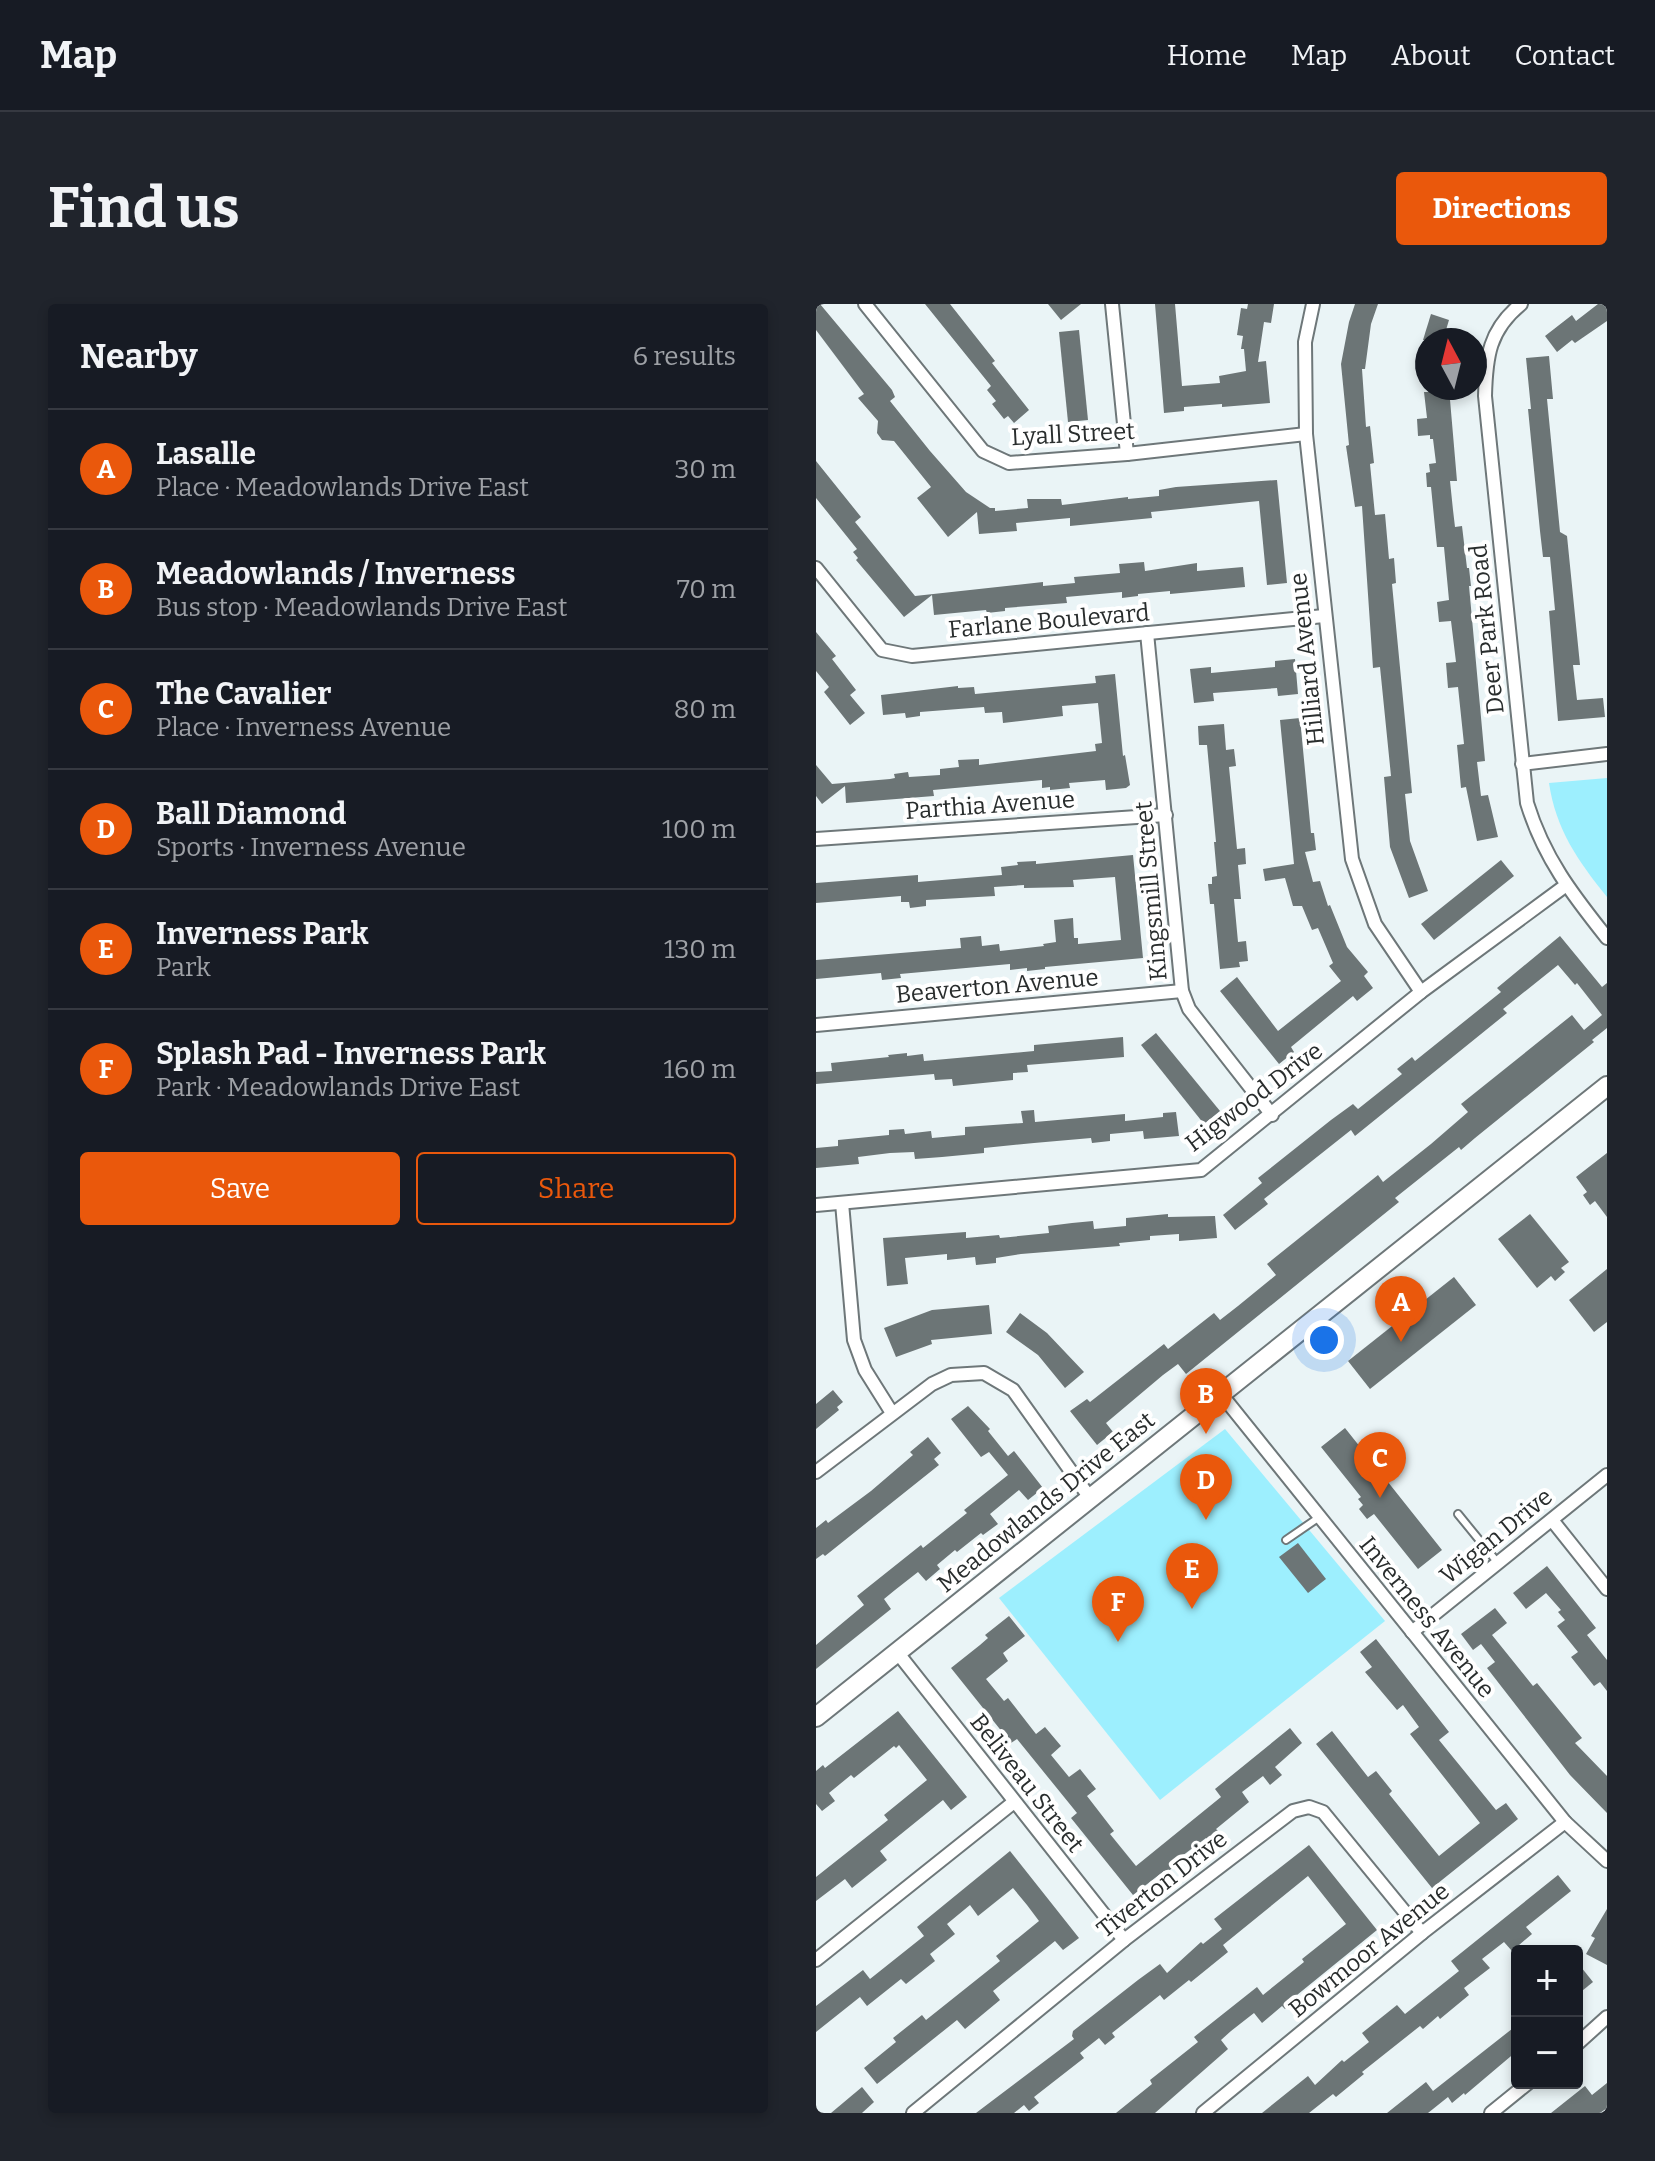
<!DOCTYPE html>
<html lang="en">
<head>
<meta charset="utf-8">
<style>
  body { margin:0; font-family:Bitter,serif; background:#20242c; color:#f1f3f6 }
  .controls { position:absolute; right:24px; bottom:24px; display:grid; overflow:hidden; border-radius:8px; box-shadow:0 4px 12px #0003 }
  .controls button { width:72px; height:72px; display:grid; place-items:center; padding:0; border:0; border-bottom:2px solid #363941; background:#171b24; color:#f1f3f6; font:40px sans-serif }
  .compass { position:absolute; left:599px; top:24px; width:72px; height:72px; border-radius:50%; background:#171b24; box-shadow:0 4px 12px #0003; rotate:353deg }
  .you { position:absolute; left:508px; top:1036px; width:28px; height:28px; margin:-20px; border:6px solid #fff; border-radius:50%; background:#1a73e8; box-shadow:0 0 0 12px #1a73e833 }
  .badge { display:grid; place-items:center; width:52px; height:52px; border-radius:50%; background:#ea580c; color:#fff; font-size:26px; font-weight:700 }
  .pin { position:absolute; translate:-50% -66px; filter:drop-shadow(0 2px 4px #0008) }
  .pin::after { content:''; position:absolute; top:42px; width:28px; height:24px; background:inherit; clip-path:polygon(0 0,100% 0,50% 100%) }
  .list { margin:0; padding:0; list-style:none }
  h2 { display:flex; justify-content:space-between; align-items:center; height:104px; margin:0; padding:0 32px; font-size:34px }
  h2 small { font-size:26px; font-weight:400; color:#9ea1a6 }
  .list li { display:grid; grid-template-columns:52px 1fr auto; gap:24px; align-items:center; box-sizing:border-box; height:120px; padding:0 32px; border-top:2px solid #363941 }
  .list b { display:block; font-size:30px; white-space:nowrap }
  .list p { margin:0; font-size:26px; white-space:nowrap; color:#9ea1a6 }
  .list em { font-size:26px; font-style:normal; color:#9ea1a6 }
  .actions { display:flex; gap:16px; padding:24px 32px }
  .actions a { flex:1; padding:18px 0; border:2px solid #ea580c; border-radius:8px; text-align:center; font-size:28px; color:#ea580c }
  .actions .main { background:#ea580c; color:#fff }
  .map { position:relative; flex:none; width:791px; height:1809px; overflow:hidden; border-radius:8px }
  header { display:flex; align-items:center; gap:48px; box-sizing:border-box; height:112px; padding:0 40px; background:#171b24; border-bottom:2px solid #363941 }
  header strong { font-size:38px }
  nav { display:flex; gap:44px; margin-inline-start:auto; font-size:28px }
  .intro { display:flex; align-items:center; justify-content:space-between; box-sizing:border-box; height:192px; padding:0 48px }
  h1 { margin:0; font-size:56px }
  .button { padding:20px 36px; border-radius:8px; background:#ea580c; color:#fff; font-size:28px; font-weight:700 }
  main { display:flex; gap:48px; padding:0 48px }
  aside { flex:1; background:#171b24; border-radius:8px; box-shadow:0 4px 12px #0003 }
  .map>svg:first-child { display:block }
</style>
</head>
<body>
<header>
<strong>Map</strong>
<nav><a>Home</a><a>Map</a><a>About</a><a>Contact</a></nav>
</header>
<div class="intro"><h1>Find us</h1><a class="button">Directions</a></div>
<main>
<aside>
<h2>Nearby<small>6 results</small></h2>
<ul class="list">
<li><span class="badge">A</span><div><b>Lasalle</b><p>Place · Meadowlands Drive East</p></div><em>30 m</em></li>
<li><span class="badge">B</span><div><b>Meadowlands / Inverness</b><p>Bus stop · Meadowlands Drive East</p></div><em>70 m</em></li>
<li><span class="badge">C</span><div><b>The Cavalier</b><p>Place · Inverness Avenue</p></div><em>80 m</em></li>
<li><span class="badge">D</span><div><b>Ball Diamond</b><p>Sports · Inverness Avenue</p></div><em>100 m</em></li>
<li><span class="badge">E</span><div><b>Inverness Park</b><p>Park</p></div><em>130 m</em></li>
<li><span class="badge">F</span><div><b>Splash Pad - Inverness Park</b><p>Park · Meadowlands Drive East</p></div><em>160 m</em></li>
</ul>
<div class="actions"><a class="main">Save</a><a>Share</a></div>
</aside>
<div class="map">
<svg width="791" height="1809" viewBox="0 0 791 1809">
  <rect width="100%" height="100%" fill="#eaf4f6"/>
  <!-- green -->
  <g fill="#9deffe">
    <path d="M791,474V593C762,557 740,526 733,479Z"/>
    <path d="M409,1125L569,1317L344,1496L183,1294Z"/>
  </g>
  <!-- building -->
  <g fill="#6c7576">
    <path d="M0,0H4L76,86L79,93L74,97L114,147L150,188L174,204H179V207L212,204L211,195H245L246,201L312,193V195L343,192V186L360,183L461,176L471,279L451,281L443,197L335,208L336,214L254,222V214L200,219L201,227L163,230L161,208L132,233L101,194L115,183L78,137L66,136L61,129L62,117L42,94L48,90L0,26Z"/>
    <path d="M109,0H134L179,57L176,59L213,106L198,119L192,112L188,115L176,100L180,97L171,86L175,82Z"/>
    <path d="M232,0H265L245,16Z"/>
    <path d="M339,0H359L366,82L404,79L403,72L430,67L428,45H425L427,32L421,31L425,4L431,5L432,0H458L455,19L448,18L442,58L450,57L454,99L406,103V100L368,103V107L348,109Z"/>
    <path d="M539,0H562L555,20L549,65H546L550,123L554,122L558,159L554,160L559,211L569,210L573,255L578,254L580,279L576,280L596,489L589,490L594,537L612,587L593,594L574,543L568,473L575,472L564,363L557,364L546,202L539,203L530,142L533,141L525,60L533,18Z"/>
    <path d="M782,0H791V17L759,39L756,36L741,48L729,32L756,11L760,17Z"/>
    <path d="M615,10L633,16L627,36H607Z"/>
    <path d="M263,26L272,116L252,118L243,28Z"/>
    <path d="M733,52L737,95H731L744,228L751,232L764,361H757L761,396L787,394L789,413L742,417L733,307L739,306L734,253H727L724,227L712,105H715L710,54Z"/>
    <path d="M612,84H633L641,177H634L637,206L639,223L646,222L651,264H653L655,282H653L669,457L661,458L665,492L672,491L682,533L661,537L650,483L645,484L641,441L648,440L642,383L632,384L630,359L640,358L635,317L623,318L621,298L633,296L628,243H621L615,183H611L610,169L614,168L613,160L620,159L617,135H614V131L602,132L601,115L611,114L608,88H613Z"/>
    <path d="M0,157L45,213L39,218L99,292L227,278V282L259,279L258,273L304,269L303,260L328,258L329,267L381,259V267L427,263L429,283L354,290V287L322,290V292L306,294V288L250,293L251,299L189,304V307L171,309L170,306L118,311L116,291L88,313L40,256L42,254L37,248L41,245L0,194Z"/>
    <path d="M0,328L20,352L16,355L40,386L34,391L49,409L34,421L8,388L13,383L0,367Z"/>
    <path d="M479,355L482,390L462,392L461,384L397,389L398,397L378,399L374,365L395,363V369L459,363V357Z"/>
    <path d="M299,370L307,452L309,451L314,481L310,484L290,486L289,476L253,479L254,484L234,486V483L226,484V476L117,486L118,492L30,499L29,482L6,500L0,492V461L16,480L74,475L79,474L78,470L92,468L93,473L124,471V465L143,463L142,456L163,455V461L280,447L279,440L286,439L282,399L246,402L247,412L187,419L186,408L169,409L168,403L104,408V412L90,414L89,409L67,411L65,391L142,382V384L158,383L159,390L280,379L279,372Z"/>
    <path d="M484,414L495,529H498L500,546L489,548L497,578L504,577L512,602L514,601L531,643L552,668L548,672L557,684L541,697L537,692L475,743L478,748L463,760L404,687L421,673L462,727L525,677L513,662L517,659L502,624L496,626L486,602H477L469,574L449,577L447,565L478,560L464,416Z"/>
    <path d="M408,420L410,446L418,445L420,462L413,463L421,545L429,544L430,560L422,561L425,595H418L422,638L430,637L432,657L423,658L424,663L404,665L398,600H394L392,580H396V573L401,572L398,538H400L391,441H383L382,422Z"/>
    <path d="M317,551L327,654L229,663V665L211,667V664L194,666V660L84,670L85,674L66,676L65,669L0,675V656L145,644L144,634L165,632L166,642L183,640L184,647L228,642L227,640L240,638L238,616L257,614L258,634H262V640L305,636L299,573L257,576L258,583L208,584V581L178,583L179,592L110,596V602L94,604L93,598H85V592L0,599V579L102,571V578L186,571L185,563L202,561L201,558L220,557V560Z"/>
    <path d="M685,556L698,572L618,636L605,620Z"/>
    <path d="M744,632L786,683L791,679V724L776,736L778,738L659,834L645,846L643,843L579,894L583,898L370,1070L362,1060L347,1071L290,1119L297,1128L281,1141L254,1107L271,1095L274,1098L348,1040L352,1045L398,1009L404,1016L422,1002L460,971L451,960L562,871L567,878L615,840L652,808L645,800L756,711L768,726L786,711L761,679L759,681L742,661L687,705L691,709L539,832L535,826L448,895L452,900L419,926L407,911L446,879L442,874L515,816L537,800L542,805L586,770L581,765L596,753L599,757L685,688L681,684Z"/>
    <path d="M340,729L404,807L388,820L325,741Z"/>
    <path d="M307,733L308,753L211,761L212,768L197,769V776L137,782L136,775L119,776L118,770L0,780V768L16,767L15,759L73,753L72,751L91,749V752L107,750L108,757L218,747V741Z"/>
    <path d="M218,806L219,818L309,810V817L347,813V809L360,808L363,832L328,835L327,827L294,830V837L276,839L275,834L218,839L168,844V849L126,853L99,855L98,848L74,849L42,853L43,860L0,864V844L22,842V836L73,831V826L88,825L89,830L115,827L116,834L149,831V823L207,819L205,807Z"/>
    <path d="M791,849V913L779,897L774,901L767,891L771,888L760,873Z"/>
    <path d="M352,910V913L399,912L401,934L363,937V930L334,932V936L303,939L304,942L205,950L180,954V959L160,961L159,953L131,956V950L89,954L92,980L71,982L67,934L150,928V934L183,931L184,934L233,929L232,922L256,919L277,917L278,925L310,922V914Z"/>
    <path d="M714,910L753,958L745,964L749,968L739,977L735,972L721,984L682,935Z"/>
    <path d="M791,965V1018L778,1028L753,996Z"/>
    <path d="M638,973L660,1001L554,1085L532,1057Z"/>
    <path d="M173,1001L176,1030L115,1036L116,1040L80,1053L68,1024L116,1006Z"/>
    <path d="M204,1009L231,1029L268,1068L249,1084L222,1051L190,1028Z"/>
    <path d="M17,1086L27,1098L21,1103L23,1106L0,1125V1100Z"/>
    <path d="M152,1102L174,1125L172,1127L192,1152L198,1147L227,1184L212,1196L203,1186L174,1210L182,1220L167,1231L165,1229L141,1248L139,1246L121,1261L124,1265L110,1277L102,1268L79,1286L68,1295L75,1305L0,1365V1341L48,1301L41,1292L105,1241L107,1244L151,1209L148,1206L192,1171L173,1148L165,1153L135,1115Z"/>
    <path d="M529,1124L626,1246L602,1265L558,1210L551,1215L543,1205L547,1201L542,1195L545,1193L505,1143Z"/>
    <path d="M112,1133L125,1149L118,1155L123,1161L9,1252L7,1250L0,1255V1224L10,1216L12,1219L55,1187L97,1151L94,1148Z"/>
    <path d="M482,1239L510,1275L492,1289L463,1253Z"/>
    <path d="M731,1262L780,1324L771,1331L791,1356V1387L784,1378L778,1382L755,1353L762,1348L741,1322L749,1316L742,1308L745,1306L730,1289L710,1305L697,1289Z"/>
    <path d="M679,1304L691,1319L676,1331L717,1382L721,1379L766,1434L759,1439L791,1472V1509L754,1471L671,1364L679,1358L665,1340L657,1346L645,1330Z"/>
    <path d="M193,1312L209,1332L187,1349L192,1357L170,1375L188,1397L192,1394L220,1430L229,1423L245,1442L235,1451L253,1473L264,1465L280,1485L271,1492L298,1527L294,1530L320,1562L405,1493L399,1485L474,1424L486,1439L459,1463L466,1471L454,1481L447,1472L426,1488L433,1498L400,1525L402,1527L391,1536L390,1534L362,1555L364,1558L350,1569L348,1567L317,1591L255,1514L261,1509L201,1435L195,1439L135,1364L164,1341L172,1334L169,1331Z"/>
    <path d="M560,1335L633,1428L623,1436L680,1506L690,1499L702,1515L616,1584L500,1440L516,1427L552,1473L560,1467L576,1487L573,1490L623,1552L664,1519L594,1430L603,1423L587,1401L581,1406L549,1368L556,1363L544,1348Z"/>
    <path d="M82,1407L151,1493L135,1506L127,1496L64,1547L71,1556L36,1584L29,1575L0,1597V1573L72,1516L68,1511L111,1476L83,1441L80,1444L78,1442L38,1474L35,1471L13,1489L19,1497L6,1507L0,1500V1467L7,1461L9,1464Z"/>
    <path d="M493,1541L561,1626L481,1691L483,1694L469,1705L466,1702L446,1719L438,1709L415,1727L405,1736L412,1745L339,1809H300L336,1780L334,1776L382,1738L378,1733L441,1683L447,1691L488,1658L486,1655L530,1620L492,1572L407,1641L412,1648L375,1678L373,1676L348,1696L344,1691L296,1729L299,1733L289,1741L283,1734L264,1749L268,1754L218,1793L223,1799L213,1807L208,1801L198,1809H160L258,1735L256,1732L257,1727L322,1676L344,1660L351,1669L385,1638L387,1640L406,1625L398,1615Z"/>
    <path d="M194,1547L263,1634L247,1646L239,1637L177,1687L184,1696L149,1725L141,1716L61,1780L48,1764L80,1738L77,1734L106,1711L110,1716L184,1657L180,1652L223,1617L211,1601L197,1584L162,1612L154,1601L131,1620L139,1630L114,1650L119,1657L90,1680L85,1675L51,1702L44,1693L0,1728V1702L47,1666L54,1675L108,1632L101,1623Z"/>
    <path d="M742,1571L755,1587L710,1623L716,1630L696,1647L688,1638L666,1655L674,1664L648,1684L653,1691L624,1715L622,1712L607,1725L604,1722L546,1768L548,1770L520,1793L517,1790L493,1809H446L492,1772L499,1781L526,1756L528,1758L553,1738L546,1729L581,1701L589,1710L643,1667L635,1657Z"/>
    <path d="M791,1605V1661L770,1650L779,1634L775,1632Z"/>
    <path d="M761,1658L777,1678L761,1691Z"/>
    <path d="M701,1721V1747L649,1791L648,1789L636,1799L632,1793L612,1809H571L610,1778L617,1787Z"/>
    <path d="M791,1779V1804L784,1809H735L769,1782L776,1791Z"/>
    <path d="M46,1783L58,1798L46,1809H15Z"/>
  </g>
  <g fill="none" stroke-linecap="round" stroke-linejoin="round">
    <!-- service casing -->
    <g stroke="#6e7779" stroke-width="10">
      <g id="service">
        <path d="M642,1210L682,1259"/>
        <path d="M470,1236L502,1214"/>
      </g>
    </g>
    <!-- minor casing -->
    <g stroke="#6e7779" stroke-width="16">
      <g id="minor">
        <path d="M49,0L167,147L193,159L311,150L490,130"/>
        <path d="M296,0L311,150"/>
        <path d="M497,0L489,38L490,130L536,555L559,620L605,688"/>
        <path d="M705,0C673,26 670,53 669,92L711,499C728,554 756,590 791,634"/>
        <path d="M0,264L66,346L96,352L508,312"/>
        <path d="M331,329L366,687L373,705L456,811"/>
        <path d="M706,460L791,450"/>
        <path d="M0,535L350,511"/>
        <path d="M0,721L366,687"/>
        <path d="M26,899L38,1036L49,1066L76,1109"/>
        <path d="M0,901L385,866L605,688L749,582"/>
        <path d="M405,1090L749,1518L791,1557"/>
        <path d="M0,1168L116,1080L135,1071L168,1069L197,1086L274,1194"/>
        <path d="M736,1216L791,1285"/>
        <path d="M596,1328L791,1171"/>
        <path d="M81,1348L308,1636"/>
        <path d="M0,1656L198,1498"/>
        <path d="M761,1740L791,1713"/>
        <path d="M97,1809L308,1636L477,1507L493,1503L507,1508L606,1629"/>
        <path d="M387,1809L606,1629L749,1518"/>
        <path d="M675,1809L712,1779"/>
      </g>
    </g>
    <!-- secondary casing -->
    <g stroke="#6e7779" stroke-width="22">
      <path id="secondary" d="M0,1413L791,782"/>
    </g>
    <!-- service -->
    <use href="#service" stroke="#fff" stroke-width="6"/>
    <!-- minor -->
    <use href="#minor" stroke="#fff" stroke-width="12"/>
    <!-- secondary -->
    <use href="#secondary" stroke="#fff" stroke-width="18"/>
  </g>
  <g text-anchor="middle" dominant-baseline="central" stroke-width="8" stroke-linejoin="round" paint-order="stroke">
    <!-- street labels -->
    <g font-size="24" fill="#292d2d" stroke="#fff">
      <text transform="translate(257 130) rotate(-3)">Lyall Street</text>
      <text transform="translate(233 317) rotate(-5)">Farlane Boulevard</text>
      <text transform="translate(671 325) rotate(-96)">Deer Park Road</text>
      <text transform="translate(491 355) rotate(-96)">Hilliard Avenue</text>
      <text transform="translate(174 501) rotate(-4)">Parthia Avenue</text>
      <text transform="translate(335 587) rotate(-95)">Kingsmill Street</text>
      <text transform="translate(181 682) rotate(-5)">Beaverton Avenue</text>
      <text transform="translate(438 793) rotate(-37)">Higwood Drive</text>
      <text transform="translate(230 1198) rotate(-39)">Meadowlands Drive East</text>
      <text transform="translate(680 1232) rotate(-39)">Wigan Drive</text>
      <text transform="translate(611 1313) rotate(51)">Inverness Avenue</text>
      <text transform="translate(211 1479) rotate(52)">Beliveau Street</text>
      <text transform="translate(346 1580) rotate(-38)">Tiverton Drive</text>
      <text transform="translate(553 1646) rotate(-39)">Bowmoor Avenue</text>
    </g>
  </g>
</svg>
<div class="controls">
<button>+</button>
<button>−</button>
</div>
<svg class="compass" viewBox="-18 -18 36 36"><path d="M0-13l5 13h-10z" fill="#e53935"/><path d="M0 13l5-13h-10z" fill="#9ea1a6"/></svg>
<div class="you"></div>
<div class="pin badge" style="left:585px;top:1038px">A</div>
<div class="pin badge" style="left:390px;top:1130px">B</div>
<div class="pin badge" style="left:564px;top:1194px">C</div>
<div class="pin badge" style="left:390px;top:1216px">D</div>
<div class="pin badge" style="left:376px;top:1305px">E</div>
<div class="pin badge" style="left:302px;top:1338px">F</div>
</div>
</main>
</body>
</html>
